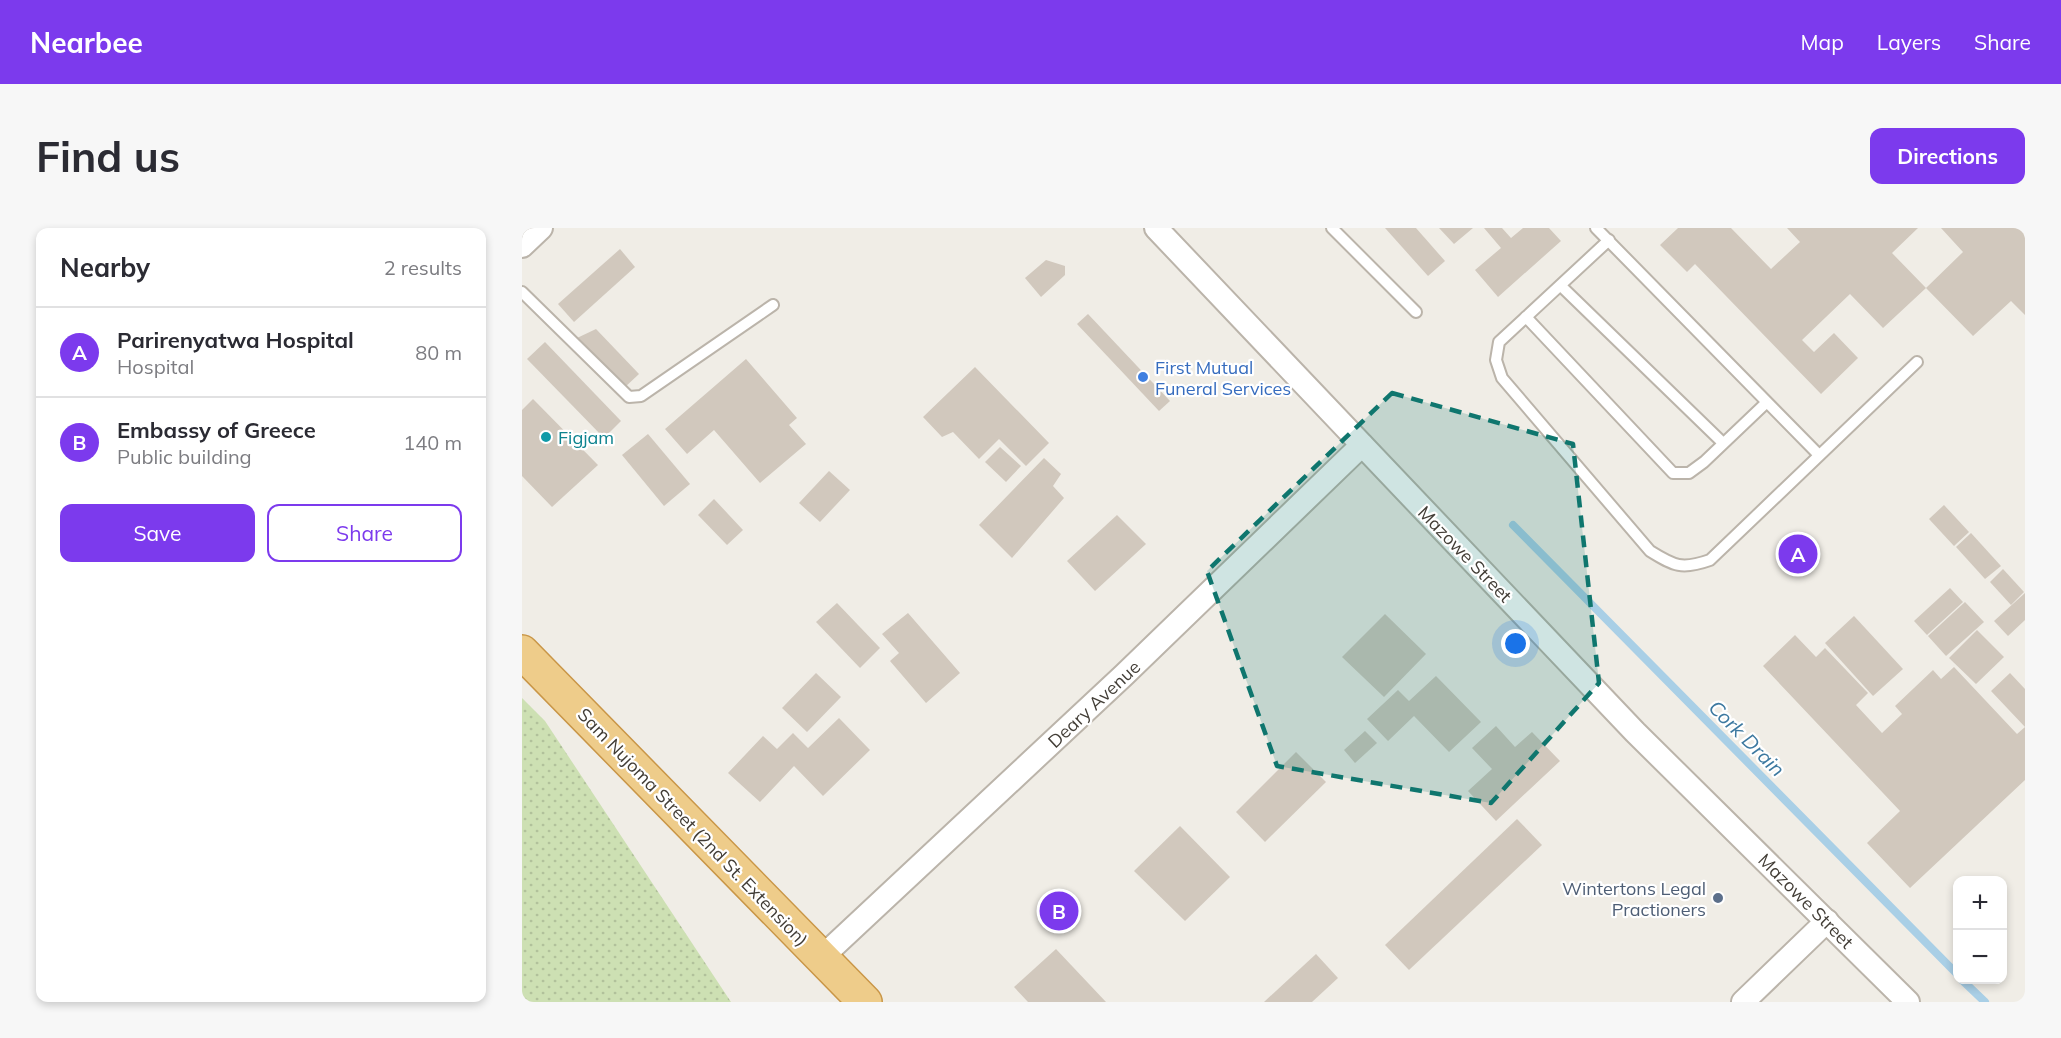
<!DOCTYPE html>
<html lang="en">
<head>
<meta charset="utf-8">
<style>
  body { margin:0; font-family:Mulish,sans-serif; background:#f7f7f7; color:#2b2b33 }
  .controls { position:absolute; right:18px; bottom:18px; display:grid; overflow:hidden; border-radius:12px; box-shadow:0 3px 9px #0003 }
  .controls button { width:54px; height:54px; display:grid; place-items:center; padding:0; border:0; border-bottom:2px solid #e1e1e2; background:#fff; color:#2b2b33; font:30px sans-serif }
  .you { position:absolute; left:994px; top:416px; width:21px; height:21px; margin:-15px; border:4px solid #fff; border-radius:50%; background:#1a73e8; box-shadow:0 0 0 9px #1a73e833 }
  .badge { display:grid; place-items:center; width:39px; height:39px; border-radius:50%; background:#7c3aed; color:#fff; font-size:20px; font-weight:700 }
  .pin { position:absolute; translate:-50% -50%; border:3px solid #fff; box-shadow:0 2px 6px #0006 }
  .list { margin:0; padding:0; list-style:none }
  h2 { display:flex; justify-content:space-between; align-items:center; height:78px; margin:0; padding:0 24px; font-size:26px }
  h2 small { font-size:20px; font-weight:400; color:#7c7c81 }
  .list li { display:grid; grid-template-columns:39px 1fr auto; gap:18px; align-items:center; box-sizing:border-box; height:90px; padding:0 24px; border-top:2px solid #e1e1e2 }
  .list b { display:block; font-size:22px; white-space:nowrap }
  .list p { margin:0; font-size:20px; white-space:nowrap; color:#7c7c81 }
  .list em { font-size:20px; font-style:normal; color:#7c7c81 }
  .actions { display:flex; gap:12px; padding:18px 24px }
  .actions a { flex:1; padding:14px 0; border:2px solid #7c3aed; border-radius:12px; text-align:center; font-size:21px; color:#7c3aed }
  .actions .main { background:#7c3aed; color:#fff }
  .map { position:relative; flex:none; width:1503px; height:774px; overflow:hidden; border-radius:12px }
  header { display:flex; align-items:center; gap:36px; box-sizing:border-box; height:84px; padding:0 30px; background:#7c3aed; color:#fff }
  header strong { font-size:28px }
  nav { display:flex; gap:33px; margin-inline-start:auto; font-size:21px }
  .intro { display:flex; align-items:center; justify-content:space-between; box-sizing:border-box; height:144px; padding:0 36px }
  h1 { margin:0; font-size:42px }
  .button { padding:15px 27px; border-radius:12px; background:#7c3aed; color:#fff; font-size:21px; font-weight:700 }
  main { display:flex; gap:36px; padding:0 36px }
  aside { flex:1; background:#fff; border-radius:12px; box-shadow:0 3px 9px #0003 }
  .map>svg:first-child { display:block }
</style>
</head>
<body>
<header>
<strong>Nearbee</strong>
<nav><a>Map</a><a>Layers</a><a>Share</a></nav>
</header>
<div class="intro"><h1>Find us</h1><a class="button">Directions</a></div>
<main>
<aside>
<h2>Nearby<small>2 results</small></h2>
<ul class="list">
<li><span class="badge">A</span><div><b>Parirenyatwa Hospital</b><p>Hospital</p></div><em>80 m</em></li>
<li><span class="badge">B</span><div><b>Embassy of Greece</b><p>Public building</p></div><em>140 m</em></li>
</ul>
<div class="actions"><a class="main">Save</a><a>Share</a></div>
</aside>
<div class="map">
<svg width="1503" height="774" viewBox="0 0 1503 774">
  <defs>
    <pattern id="grass-dots" width="8" height="8" patternUnits="userSpaceOnUse" patternTransform="scale(1.5)"><rect width="8" height="8" fill="#cde0b3"/><path d="M2 2h.1M6 6h.1" fill="none" stroke="#b1c19b" stroke-width="1.8" stroke-linecap="round"/></pattern>
  </defs>
  <rect width="100%" height="100%" fill="#f0ede6"/>
  <!-- grass -->
  <path fill="url(#grass-dots)" d="M0,470L23,493L209,774H0Z"/>
  <g fill="none" stroke-linecap="round" stroke-linejoin="round">
    <!-- stream -->
    <g stroke="#a9cfe6" stroke-width="8">
      <path d="M991,297L1436,747"/>
      <path d="M1440,752L1463,774"/>
    </g>
  </g>
  <!-- building -->
  <g fill="#d1c8bd">
    <path d="M863,0H894L923,33L906,48Z"/>
    <path d="M917,0H951L932,16Z"/>
    <path d="M962,0H980L989,10L1001,0H1027L1039,13L976,69L953,42L979,20Z"/>
    <path d="M1156,0H1209L1249,41L1278,14L1265,0H1396L1370,25L1404,60L1441,24L1419,0H1503V87L1489,73L1451,108L1404,60L1361,100L1328,66L1280,112L1292,124L1312,105L1336,130L1299,166L1173,36L1165,44L1138,17Z"/>
    <path d="M98,21L113,39L52,94L36,76Z"/>
    <path d="M524,32L543,38V47L519,69L503,50Z"/>
    <path d="M566,86L648,173L637,183L555,96Z"/>
    <path d="M74,101L117,146L102,160L55,110Z"/>
    <path d="M23,114L99,193L82,210L5,131Z"/>
    <path d="M224,131L275,190L267,197L284,216L238,255L192,202L165,226L143,201Z"/>
    <path d="M453,139L527,215L504,238L477,211L457,231L431,204L420,209L401,189Z"/>
    <path d="M11,171L76,237L30,279L0,248V182Z"/>
    <path d="M126,206L168,256L142,278L100,227Z"/>
    <path d="M478,219L499,238L484,254L463,234Z"/>
    <path d="M522,230L539,246L531,258L542,270L490,330L457,297Z"/>
    <path d="M307,243L328,262L298,294L277,275Z"/>
    <path d="M192,271L221,302L205,317L176,287Z"/>
    <path d="M1422,277L1447,304L1432,318L1407,291Z"/>
    <path d="M595,287L624,316L573,363L545,333Z"/>
    <path d="M1449,305L1479,338L1463,351L1434,319Z"/>
    <path d="M1481,341L1502,364L1489,377L1468,354Z"/>
    <path d="M1428,360L1441,374L1405,407L1392,393Z"/>
    <path d="M1503,365V392L1486,408L1472,393Z"/>
    <path d="M1443,374L1462,394L1424,428L1406,408Z"/>
    <path d="M315,375L358,420L338,440L294,394Z"/>
    <path d="M386,385L438,445L404,475L368,433L377,425L360,406Z"/>
    <path d="M863,386L904,426L862,469L820,429Z"/>
    <path d="M1332,388L1381,441L1351,468L1303,415Z"/>
    <path d="M1455,402L1482,429L1454,456L1427,430Z"/>
    <path d="M1273,407L1294,429L1303,420L1346,465L1334,477L1360,505L1380,486L1373,478L1411,442L1419,451L1432,439L1495,506L1503,499L1469,463L1488,445L1503,461V552L1388,660L1345,615L1378,583L1241,438Z"/>
    <path d="M294,445L319,469L285,504L260,480Z"/>
    <path d="M914,448L959,494L927,524L892,488L866,513L845,491L876,462L887,473Z"/>
    <path d="M317,490L348,522L301,568L272,538L238,574L206,545L241,508L255,521L271,505L286,520Z"/>
    <path d="M974,498L993,519L1010,504L1038,533L974,593L946,563L970,541L950,520Z"/>
    <path d="M843,503L855,515L833,535L822,522Z"/>
    <path d="M774,524L804,554L743,614L714,584Z"/>
    <path d="M995,591L1020,617L887,742L863,717Z"/>
    <path d="M658,598L708,649L663,693L612,643Z"/>
    <path d="M534,721L584,774H506L492,759Z"/>
    <path d="M794,726L816,750L790,774H742Z"/>
  </g>
  <g fill="none" stroke-linecap="round" stroke-linejoin="round">
    <!-- service casing -->
    <g stroke="#bbb4aa" stroke-width="14">
      <g id="service">
        <path d="M810,0L894,84"/>
        <path d="M1074,0L1297,227"/>
        <path d="M1087,12L977,114L974,132L980,150L1128,323C1152,338 1160,342 1188,332L1395,134"/>
        <path d="M1039,58L1201,215"/>
        <path d="M0,64L107,169L119,168L251,77"/>
        <path d="M1004,89L1151,245H1167L1182,234L1244,175"/>
      </g>
    </g>
    <!-- minor casing -->
    <g stroke="#bbb4aa" stroke-width="26">
      <g id="minor">
        <path d="M634,0L1113,504L1386,774"/>
        <path d="M0,18L19,0"/>
        <path d="M300,729L602,447L840,217"/>
        <path d="M1221,774L1305,693"/>
      </g>
    </g>
    <!-- trunk casing -->
    <g stroke="#c99647" stroke-width="36">
      <path id="trunk" d="M0,424L343,774"/>
    </g>
    <!-- service -->
    <use href="#service" stroke="#fff" stroke-width="10"/>
    <!-- minor -->
    <use href="#minor" stroke="#fff" stroke-width="22"/>
    <!-- trunk -->
    <use href="#trunk" stroke="#eecc8a" stroke-width="33"/>
  </g>
  <!-- marked area -->
  <path fill="#0f766e" fill-opacity="0.2" stroke="#0f766e" stroke-width="4.5" stroke-dasharray="12 8" stroke-linejoin="round" d="M870,165L1051,216L1077,455L969,575L755,538L685,343Z"/>
  <!-- markers -->
  <circle fill="#3f7fe0" stroke="#fff" stroke-width="2" cx="621" cy="149" r="6"/>
  <circle fill="#0f9aa8" stroke="#fff" stroke-width="2" cx="24" cy="209" r="6"/>
  <circle fill="#5c6f8a" stroke="#fff" stroke-width="2" cx="1196" cy="670" r="6"/>
  <g text-anchor="middle" dominant-baseline="central" stroke-width="4.5" stroke-linejoin="round" paint-order="stroke">
    <!-- shop labels -->
    <g font-size="18" fill="#366cbe" stroke="#fff" text-anchor="start">
      <text x="633" y="139">First Mutual<tspan x="633" dy="21">Funeral Services</tspan></text>
    </g>
    <!-- culture labels -->
    <g font-size="18" fill="#0d838f" stroke="#fff" text-anchor="start">
      <text x="36" y="209">Figjam</text>
    </g>
    <!-- street labels -->
    <g font-size="18" fill="#423d36" stroke="#fff">
      <text transform="translate(943 326) rotate(46)">Mazowe Street</text>
      <text transform="translate(572 476) rotate(-43)">Deary Avenue</text>
      <text transform="translate(171 599) rotate(46)">Sam Nujoma Street (2nd St. Extension)</text>
      <text transform="translate(1284 673) rotate(45)">Mazowe Street</text>
    </g>
    <!-- service labels -->
    <g font-size="18" fill="#4e5e75" stroke="#fff" text-anchor="end">
      <text x="1184" y="660">Wintertons Legal<tspan x="1184" dy="21">Practioners</tspan></text>
    </g>
    <!-- water labels -->
    <g font-size="20" font-style="italic" fill="#3d79a0" stroke="#fff">
      <text transform="translate(1225 510) rotate(45)">Cork Drain</text>
    </g>
  </g>
</svg>
<div class="controls">
<button>+</button>
<button>−</button>
</div>
<div class="you"></div>
<div class="pin badge" style="left:1276px;top:326px">A</div>
<div class="pin badge" style="left:537px;top:683px">B</div>
</div>
</main>
</body>
</html>
